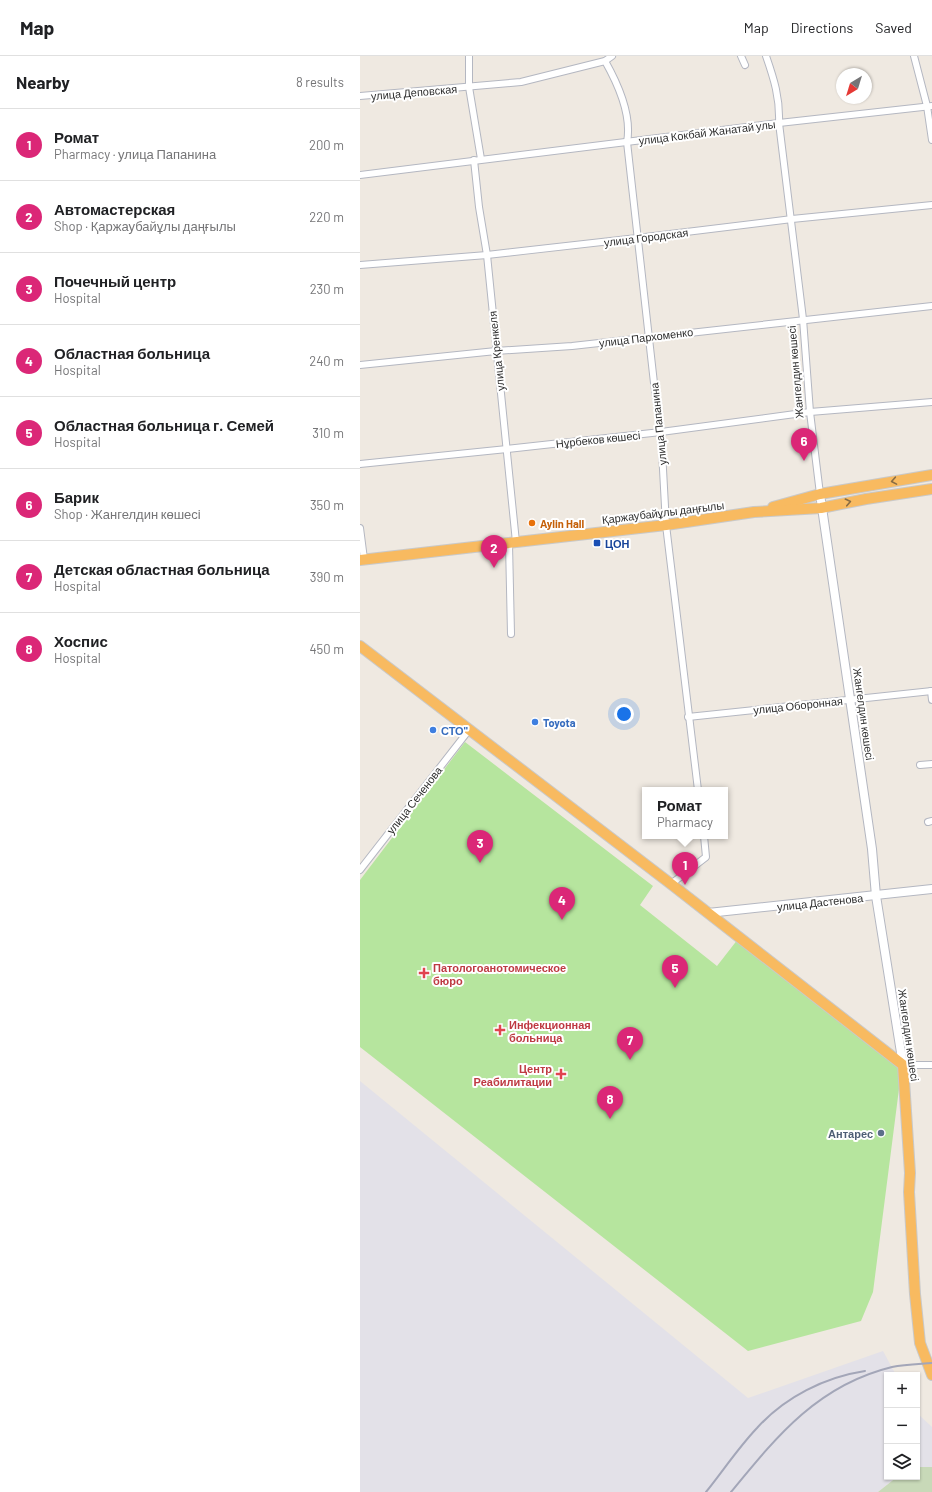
<!DOCTYPE html>
<html lang="en">
<head>
<meta charset="utf-8">
<style>
  body { margin:0; font-family:Barlow,sans-serif; background:#f6f6f6; color:#202124 }
  .controls { position:absolute; right:12px; bottom:12px; display:grid; overflow:hidden; border-radius:0px; box-shadow:0 1px 3px #0004 }
  .controls button { width:36px; height:36px; display:grid; place-items:center; padding:0; border:0; border-bottom:1px solid #e0e0e0; background:#fff; color:#202124; font:20px sans-serif }
  .compass { position:absolute; left:476px; top:12px; width:36px; height:36px; border-radius:50%; background:#fff; box-shadow:0 1px 3px #0004; rotate:218deg }
  .you { position:absolute; left:264px; top:658px; width:14px; height:14px; margin:-10px; border:3px solid #fff; border-radius:50%; background:#1a73e8; box-shadow:0 0 0 6px #1a73e833 }
  .badge { display:grid; place-items:center; width:26px; height:26px; border-radius:50%; background:#db2777; color:#fff; font-size:13px; font-weight:700 }
  .pin { position:absolute; translate:-50% -33px; filter:drop-shadow(0 1px 2px #0008) }
  .pin::after { content:''; position:absolute; top:21px; width:14px; height:12px; background:inherit; clip-path:polygon(0 0,100% 0,50% 100%) }
  .popup { position:absolute; left:282px; top:731px; width:86px; height:52px; box-sizing:border-box; display:grid; place-content:center; border-radius:0px; background:#fff; filter:drop-shadow(0 1px 3px #0005); font-size:13px; white-space:nowrap; color:#757577 }
  .popup b { font-size:15px; color:#202124 }
  .popup::after { content:''; position:absolute; left:50%; top:100%; margin-left:-8px; border:8px solid transparent; border-top-color:#fff }
  .list { margin:0; padding:0; list-style:none }
  h2 { display:flex; justify-content:space-between; align-items:center; height:52px; margin:0; padding:0 16px; font-size:17px }
  h2 small { font-size:13px; font-weight:400; color:#757577 }
  .list li { display:grid; grid-template-columns:26px 1fr auto; gap:12px; align-items:center; box-sizing:border-box; height:72px; padding:0 16px; border-top:1px solid #e0e0e0 }
  .list b { display:block; font-size:15px; white-space:nowrap }
  .list p { margin:0; font-size:13px; white-space:nowrap; color:#757577 }
  .list em { font-size:13px; font-style:normal; color:#757577 }
  .icon { flex:none; width:22px; height:22px; fill:none; stroke:currentColor; stroke-width:2; stroke-linecap:round; stroke-linejoin:round }
  .map { position:relative; flex:none; width:572px; height:1436px; overflow:hidden }
  header { display:flex; align-items:center; gap:24px; box-sizing:border-box; height:56px; padding:0 20px; background:#fff; border-bottom:1px solid #e0e0e0 }
  header strong { font-size:19px }
  nav { display:flex; gap:22px; margin-inline-start:auto; font-size:14px }
  main { display:flex }
  aside { flex:1; background:#fff }
  .map>svg:first-child { display:block }
</style>
</head>
<body>
<header>
<strong>Map</strong>
<nav><a>Map</a><a>Directions</a><a>Saved</a></nav>
</header>
<main>
<aside>
<h2>Nearby<small>8 results</small></h2>
<ul class="list">
<li><span class="badge">1</span><div><b>Ромат</b><p>Pharmacy · улица Папанина</p></div><em>200 m</em></li>
<li><span class="badge">2</span><div><b>Автомастерская</b><p>Shop · Қаржаубайұлы даңғылы</p></div><em>220 m</em></li>
<li><span class="badge">3</span><div><b>Почечный центр</b><p>Hospital</p></div><em>230 m</em></li>
<li><span class="badge">4</span><div><b>Областная больница</b><p>Hospital</p></div><em>240 m</em></li>
<li><span class="badge">5</span><div><b>Областная больница г. Семей</b><p>Hospital</p></div><em>310 m</em></li>
<li><span class="badge">6</span><div><b>Барик</b><p>Shop · Жангелдин көшесі</p></div><em>350 m</em></li>
<li><span class="badge">7</span><div><b>Детская областная больница</b><p>Hospital</p></div><em>390 m</em></li>
<li><span class="badge">8</span><div><b>Хоспис</b><p>Hospital</p></div><em>450 m</em></li>
</ul>
</aside>
<div class="map">
<svg width="572" height="1436" viewBox="0 0 572 1436">
  <rect width="100%" height="100%" fill="#efe9e1"/>
  <!-- industrial -->
  <g fill="#e3e1e8">
    <path d="M0,1025L388,1342L523,1295L536,1319H527V1421H537L518,1436H0Z"/>
    <path d="M557,1357L572,1371V1411H557Z"/>
  </g>
  <!-- green -->
  <path fill="#b6e59e" d="M105,686L293,830L280,849L357,910L378,883L538,1010L540,1025L513,1236L501,1265L388,1295L0,991V824Z"/>
  <!-- cemetery -->
  <path fill="#c8d9b8" d="M557,1411H572V1436H518L537,1421H557Z"/>
  <g fill="none" stroke-linecap="round" stroke-linejoin="round">
    <!-- minor casing -->
    <g stroke="#b4b7c1" stroke-width="8">
      <g id="minor">
        <path d="M109,0V31L121,103"/>
        <path d="M381,0L385,9"/>
        <path d="M406,0C414,23 420,42 419,67L443,263L450,356L460,438"/>
        <path d="M554,0L567,50L572,84"/>
        <path d="M245,5C258,28 272,60 267,86L294,327L301,376L306,469L338,734"/>
        <path d="M0,40L161,26L245,5L252,0"/>
        <path d="M114,104L119,151L127,199L156,486"/>
        <path d="M0,119L419,67L572,50"/>
        <path d="M0,209L127,199L277,182L432,163L572,149"/>
        <path d="M0,309L136,295L212,290L572,250"/>
        <path d="M0,408L147,393L301,376L450,356L572,346"/>
        <path d="M0,472L4,503"/>
        <path d="M149,488L151,578"/>
        <path d="M571,635L572,644"/>
        <path d="M328,661L572,635"/>
        <path d="M560,709L572,708"/>
        <path d="M568,766L572,765"/>
        <path d="M0,814L109,674"/>
        <path d="M311,828L346,801L344,780"/>
        <path d="M543,1009H572"/>
      </g>
    </g>
    <!-- tertiary casing -->
    <g stroke="#b4b7c1" stroke-width="10">
      <g id="tertiary">
        <path d="M460,438L512,793L516,840L543,1009"/>
        <path d="M348,857L572,833"/>
      </g>
    </g>
    <!-- trunk casing -->
    <g stroke="#c9c9c9" stroke-width="12">
      <g id="trunk">
        <path d="M413,451L460,438L572,419"/>
        <path d="M0,504L306,469L394,456L461,452L506,443L572,433"/>
        <path d="M0,590L311,828L543,1009L550,1117L549,1136L555,1238L560,1287L572,1319"/>
      </g>
    </g>
    <!-- minor -->
    <use href="#minor" stroke="#fff" stroke-width="6"/>
    <!-- tertiary -->
    <use href="#tertiary" stroke="#fff" stroke-width="8"/>
    <!-- trunk -->
    <use href="#trunk" stroke="#f8ba60" stroke-width="10"/>
    <!-- rail -->
    <g stroke="#a3a6b8" stroke-width="2">
      <path d="M346,1436C363,1415 378,1392 397,1372C425,1341 465,1321 505,1315"/>
      <path d="M371,1436C417,1380 458,1329 532,1311C545,1308 559,1308 572,1307"/>
    </g>
  </g>
  <!-- one-way arrows -->
  <defs><path id="oneway-chevron" d="M-2-3.5L2.5 0L-2 3.5" fill="none" stroke-width="1.6" stroke-linecap="round" stroke-linejoin="round"/></defs>
  <g stroke="#896d44">
    <use href="#oneway-chevron" transform="translate(534 425) rotate(170)"/>
    <use href="#oneway-chevron" transform="translate(488 446) rotate(-12)"/>
  </g>
  <!-- markers -->
  <circle fill="#e8710a" stroke="#fff" stroke-width="1.5" cx="172" cy="467" r="4"/>
  <rect fill="#1a4fb4" stroke="#fff" stroke-width="1.5" x="233" y="483" width="8" height="8" rx="2"/>
  <g fill="#3f7fe0" stroke="#fff" stroke-width="1.5">
    <circle cx="175" cy="666" r="4"/>
    <circle cx="73" cy="674" r="4"/>
  </g>
  <g fill="#e0444e" stroke="#fff" stroke-width="1.5">
    <path d="M62 911h4v4h4v4h-4v4h-4v-4h-4v-4h4z"/>
    <path d="M138 968h4v4h4v4h-4v4h-4v-4h-4v-4h4z"/>
    <path d="M199 1012h4v4h4v4h-4v4h-4v-4h-4v-4h4z"/>
  </g>
  <circle fill="#5c6f8a" stroke="#fff" stroke-width="1.5" cx="521" cy="1077" r="4"/>
  <g text-anchor="middle" dominant-baseline="central" stroke-width="4" stroke-linejoin="round" paint-order="stroke">
    <!-- street labels -->
    <g font-size="11" fill="#2e2e2e" stroke="#fff">
      <text transform="translate(54 36) rotate(-5)">улица Деповская</text>
      <text transform="translate(347 76) rotate(-7)">улица Кокбай Жанатай улы</text>
      <text transform="translate(286 181) rotate(-7)">улица Городская</text>
      <text transform="translate(286 281) rotate(-7)">улица Пархоменко</text>
      <text transform="translate(136 295) rotate(-96)">улица Кренкеля</text>
      <text transform="translate(435 316) rotate(-95)">Жангелдин көшесі</text>
      <text transform="translate(298 368) rotate(-96)">улица Папанина</text>
      <text transform="translate(238 383) rotate(-6)">Нұрбеков көшесі</text>
      <text transform="translate(303 456) rotate(-7)">Қаржаубайұлы даңғылы</text>
      <text transform="translate(438 649) rotate(-6)">улица Оборонная</text>
      <text transform="translate(504 658) rotate(82)">Жангелдин көшесі</text>
      <text transform="translate(54 744) rotate(-52)">улица Сеченова</text>
      <text transform="translate(460 846) rotate(-6)">улица Дастенова</text>
      <text transform="translate(549 979) rotate(82)">Жангелдин көшесі</text>
    </g>
    <!-- food labels -->
    <g font-size="11" font-weight="bold" fill="#c56008" stroke="#fff" text-anchor="start">
      <text x="180" y="467">Aylin Hall</text>
    </g>
    <!-- transit labels -->
    <g font-size="11" font-weight="bold" fill="#164399" stroke="#fff" text-anchor="start">
      <text x="245" y="487">ЦОН</text>
    </g>
    <!-- shop labels -->
    <g font-size="11" font-weight="bold" fill="#366cbe" stroke="#fff" text-anchor="start">
      <text x="183" y="666">Toyota</text>
      <text x="81" y="674">СТО"</text>
    </g>
    <!-- health labels -->
    <g font-size="11" font-weight="bold" fill="#be3a42" stroke="#fff" text-anchor="start">
      <text x="73" y="911">Патологоанотомическое<tspan x="73" dy="13">бюро</tspan></text>
      <text x="149" y="968">Инфекционная<tspan x="149" dy="13">больница</tspan></text>
      <text x="192" y="1012" text-anchor="end">Центр<tspan x="192" dy="13">Реабилитации</tspan></text>
    </g>
    <!-- service labels -->
    <g font-size="11" font-weight="bold" fill="#4e5e75" stroke="#fff" text-anchor="end">
      <text x="513" y="1077">Антарес</text>
    </g>
  </g>
</svg>
<div class="controls">
<button>+</button>
<button>−</button>
<button><svg class="icon" aria-label="layers" viewBox="0 0 24 24"><path d="M12 4l9 5-9 5-9-5zM3 14l9 5 9-5"/></svg></button>
</div>
<svg class="compass" viewBox="-18 -18 36 36"><path d="M0-13l5 13h-10z" fill="#e53935"/><path d="M0 13l5-13h-10z" fill="#757577"/></svg>
<div class="you"></div>
<div class="pin badge" style="left:325px;top:829px">1</div>
<div class="popup"><b>Ромат</b>Pharmacy</div>
<div class="pin badge" style="left:134px;top:512px">2</div>
<div class="pin badge" style="left:120px;top:807px">3</div>
<div class="pin badge" style="left:202px;top:864px">4</div>
<div class="pin badge" style="left:315px;top:932px">5</div>
<div class="pin badge" style="left:444px;top:405px">6</div>
<div class="pin badge" style="left:270px;top:1004px">7</div>
<div class="pin badge" style="left:250px;top:1063px">8</div>
</div>
</main>
</body>
</html>
